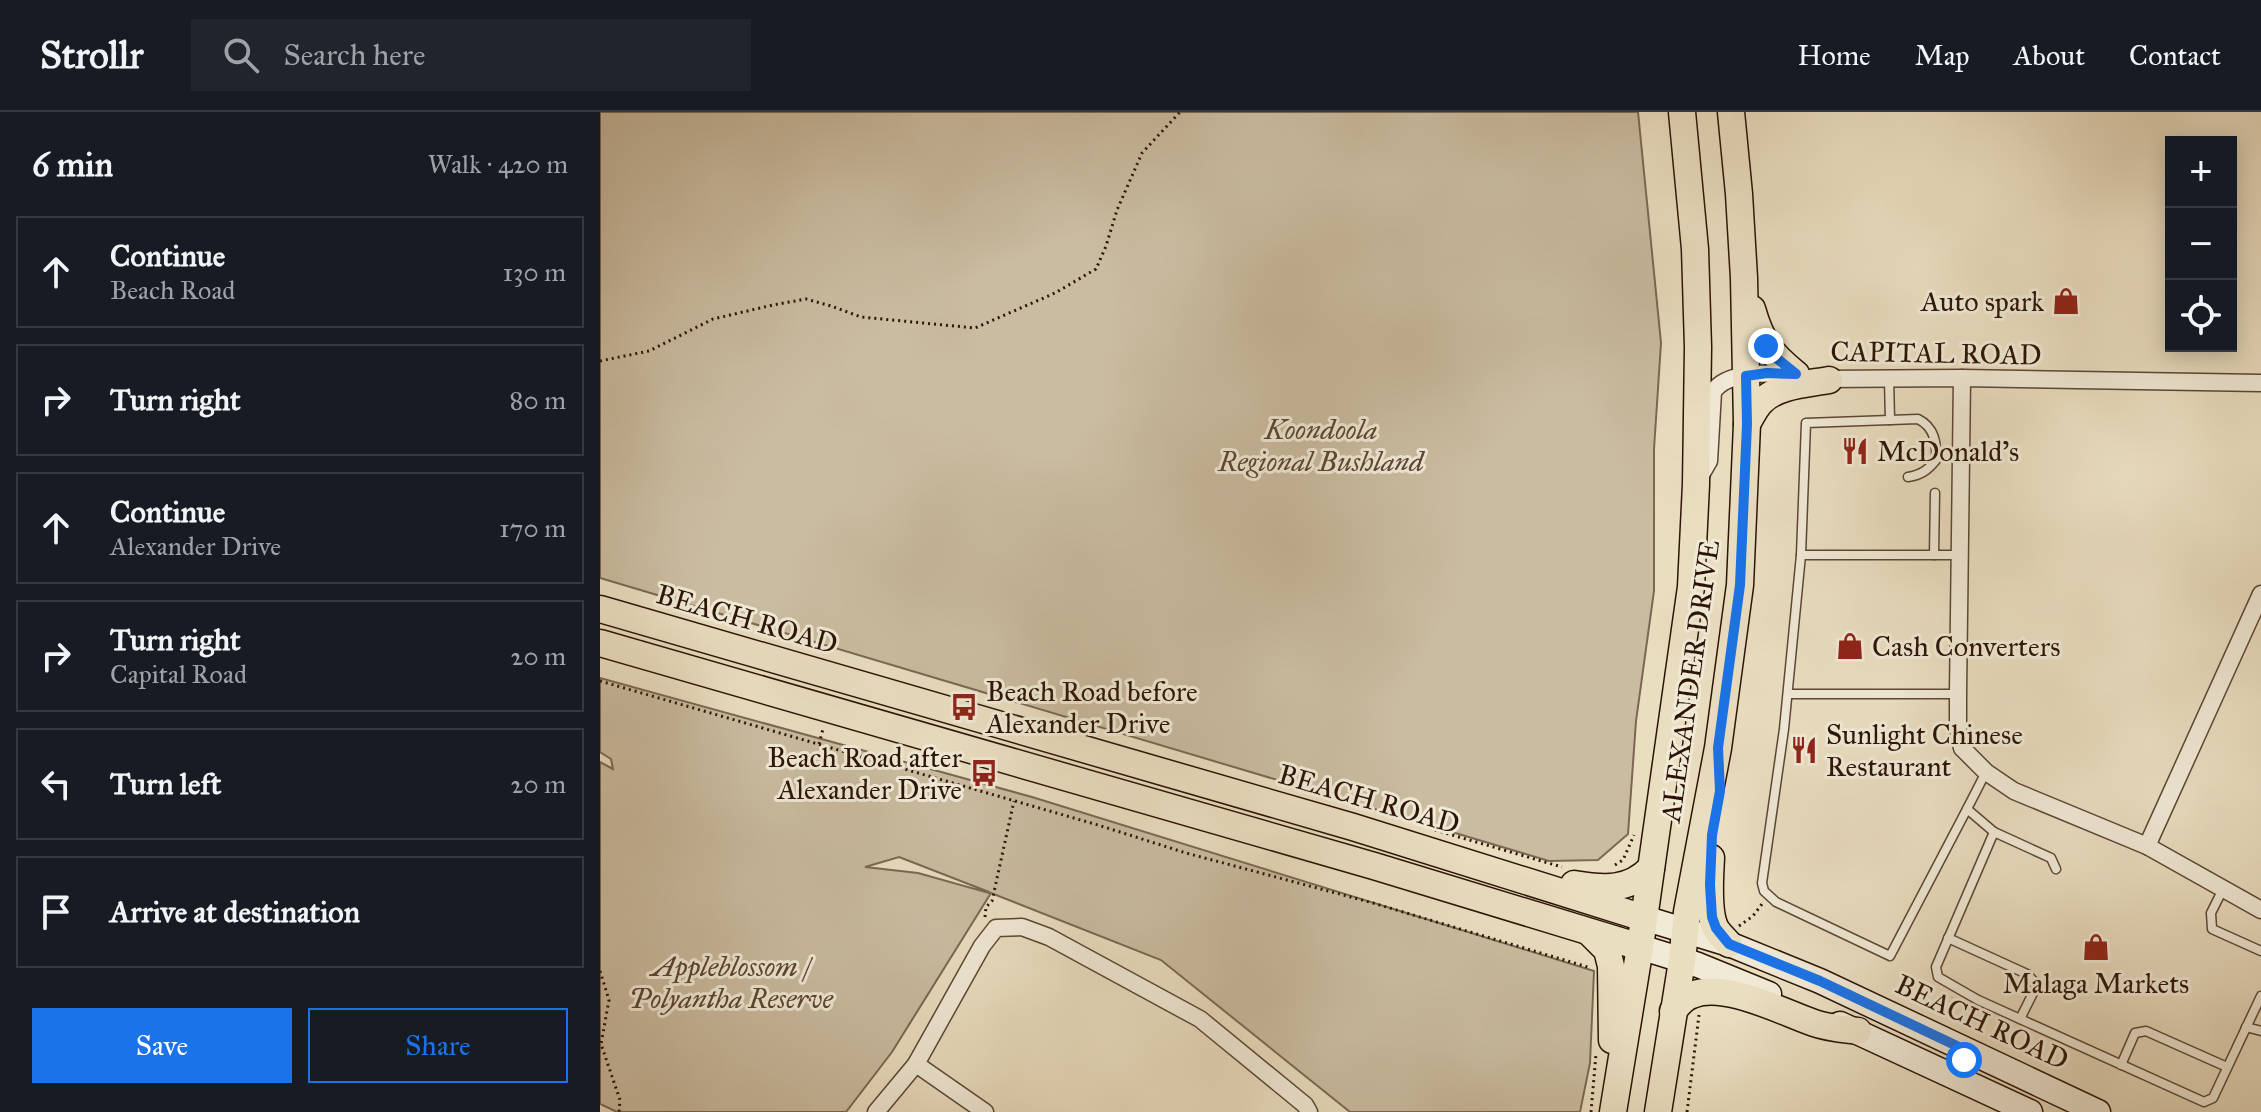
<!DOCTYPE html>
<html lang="en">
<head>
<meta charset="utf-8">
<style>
  body { margin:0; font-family:"IM FELL Great Primer",serif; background:#20242c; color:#f1f3f6 }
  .controls { position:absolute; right:24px; top:24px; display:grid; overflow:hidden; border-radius:0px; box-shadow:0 4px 20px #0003 }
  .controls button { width:72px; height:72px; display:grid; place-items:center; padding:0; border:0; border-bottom:2px solid #363941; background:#171b24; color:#f1f3f6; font:40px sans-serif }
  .stop { position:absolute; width:24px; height:24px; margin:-18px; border:6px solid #1a73e8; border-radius:50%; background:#fff }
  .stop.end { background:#1a73e8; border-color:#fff; box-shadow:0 2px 8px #0008 }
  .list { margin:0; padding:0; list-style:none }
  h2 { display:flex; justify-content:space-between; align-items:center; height:104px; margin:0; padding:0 32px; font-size:34px }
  h2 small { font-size:26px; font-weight:400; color:#9ea1a6 }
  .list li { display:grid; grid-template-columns:52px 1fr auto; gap:24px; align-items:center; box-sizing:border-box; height:112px; margin:0 16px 16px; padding:0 16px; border:2px solid #363941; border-radius:0px }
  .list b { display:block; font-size:30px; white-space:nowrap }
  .list p { margin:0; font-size:26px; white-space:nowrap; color:#9ea1a6 }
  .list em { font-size:26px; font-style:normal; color:#9ea1a6 }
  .actions { display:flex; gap:16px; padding:24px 32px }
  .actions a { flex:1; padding:18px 0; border:2px solid #1a73e8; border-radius:0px; text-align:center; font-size:28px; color:#1a73e8 }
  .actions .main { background:#1a73e8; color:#fff }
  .icon { flex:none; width:44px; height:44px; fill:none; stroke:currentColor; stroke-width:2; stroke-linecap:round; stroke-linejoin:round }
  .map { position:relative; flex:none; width:1661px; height:1000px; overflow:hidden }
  header { display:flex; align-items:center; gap:48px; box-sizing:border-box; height:112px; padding:0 40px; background:#171b24; border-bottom:2px solid #363941 }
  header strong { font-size:38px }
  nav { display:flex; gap:44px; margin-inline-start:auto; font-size:28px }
  .search { width:560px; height:72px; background:#20242c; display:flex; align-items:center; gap:20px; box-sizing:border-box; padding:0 28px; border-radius:0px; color:#9ea1a6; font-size:30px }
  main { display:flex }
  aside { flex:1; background:#171b24 }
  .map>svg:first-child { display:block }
</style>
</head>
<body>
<header>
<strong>Strollr</strong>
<div class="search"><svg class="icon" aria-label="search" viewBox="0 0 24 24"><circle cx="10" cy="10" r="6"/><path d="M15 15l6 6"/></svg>Search here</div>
<nav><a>Home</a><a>Map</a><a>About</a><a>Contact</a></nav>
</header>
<main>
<aside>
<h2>6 min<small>Walk · 420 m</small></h2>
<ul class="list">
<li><svg class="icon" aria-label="ahead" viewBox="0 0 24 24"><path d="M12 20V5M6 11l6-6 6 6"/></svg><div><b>Continue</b><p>Beach Road</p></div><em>130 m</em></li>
<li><svg class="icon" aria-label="right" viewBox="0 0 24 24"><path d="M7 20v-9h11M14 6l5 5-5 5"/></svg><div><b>Turn right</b></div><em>80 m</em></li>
<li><svg class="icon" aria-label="ahead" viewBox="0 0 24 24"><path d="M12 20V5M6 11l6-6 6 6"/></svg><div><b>Continue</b><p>Alexander Drive</p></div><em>170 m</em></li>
<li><svg class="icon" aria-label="right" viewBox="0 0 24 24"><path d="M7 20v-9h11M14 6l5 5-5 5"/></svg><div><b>Turn right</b><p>Capital Road</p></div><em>20 m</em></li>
<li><svg class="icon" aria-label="left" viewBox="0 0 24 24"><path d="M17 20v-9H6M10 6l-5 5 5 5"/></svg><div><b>Turn left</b></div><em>20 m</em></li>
<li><svg class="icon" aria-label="arrive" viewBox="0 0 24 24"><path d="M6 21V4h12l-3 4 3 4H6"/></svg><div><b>Arrive at destination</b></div></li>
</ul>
<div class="actions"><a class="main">Save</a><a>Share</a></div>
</aside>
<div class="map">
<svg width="1661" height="1000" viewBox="0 0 1661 1000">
  <rect width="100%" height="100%" fill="#eadec1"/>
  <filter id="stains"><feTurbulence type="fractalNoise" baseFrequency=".0025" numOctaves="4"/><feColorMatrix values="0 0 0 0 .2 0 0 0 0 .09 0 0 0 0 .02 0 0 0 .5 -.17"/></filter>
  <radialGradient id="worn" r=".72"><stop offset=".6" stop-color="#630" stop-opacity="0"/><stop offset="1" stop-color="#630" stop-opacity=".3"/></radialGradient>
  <!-- green -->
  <g fill="#cabca1" stroke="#7a6853" stroke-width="2" fill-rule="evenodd">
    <path d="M0,0H1038L1061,231L1054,337V479L1036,609L1028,722L998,748L949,749L0,466Z"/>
    <path d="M0,566L432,685L994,859L990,951L980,1000H750L561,848L391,781L292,940L246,1000H17L0,992V650L13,657L11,647L0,640ZM299,745L389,780V781L318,761L265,755Z"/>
  </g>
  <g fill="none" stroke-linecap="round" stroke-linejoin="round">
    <!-- service casing -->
    <g stroke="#5b4634" stroke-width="11">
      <g id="service">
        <path d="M1289,267L1290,308"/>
        <path d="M1308,365C1321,363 1328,358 1336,348C1337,330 1334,315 1318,307L1206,311L1201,443H1360"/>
        <path d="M1201,443L1184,617L1162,771L1164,779L1176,790L1290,844L1367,697"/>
        <path d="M1334,443L1335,381"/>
        <path d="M1188,582H1358"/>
        <path d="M1386,660L1367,697L1394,720L1336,855L1338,865L1378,888L1604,990L1613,986L1661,884"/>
        <path d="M1394,720L1451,746L1456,757"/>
        <path d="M1623,777L1611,801L1612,817L1661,839"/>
        <path d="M1348,826L1427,862L1437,873L1420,907"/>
        <path d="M1646,915L1661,919"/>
        <path d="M1521,953L1535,921L1546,919L1627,955"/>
      </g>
    </g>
    <!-- minor casing -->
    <g stroke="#5b4634" stroke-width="19">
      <g id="minor">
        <path d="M1362,266L1358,582V617L1362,636L1386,660L1414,679L1547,734L1661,798"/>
        <path d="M1223,267L1362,266L1661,271"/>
        <path d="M1098,368L1109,349L1113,280C1127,258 1172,261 1196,262"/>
        <path d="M1547,734L1661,482"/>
        <path d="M316,952L385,1000"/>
        <path d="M276,1000L316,952L382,834L396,816L422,815L449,825L600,907L705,993L709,1000"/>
      </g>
    </g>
    <!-- secondary casing -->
    <g stroke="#2b1405" stroke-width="27">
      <g id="secondary">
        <path d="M1044,806L1129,832L1220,869L1498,1000"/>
        <path d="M1040,835L1098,853L1169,882"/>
        <path d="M1240,912L1430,1000"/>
      </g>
    </g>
    <!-- primary casing -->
    <g stroke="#2b1405" stroke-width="29">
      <g id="primary">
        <path d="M1152,197C1161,229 1170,241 1196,262"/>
        <path d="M1147,312C1151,305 1155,296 1161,290C1177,273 1208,272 1229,268"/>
        <path d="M0,497L753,715L1044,806"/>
        <path d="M0,531L774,754L1040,835"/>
        <path d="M1111,746C1110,765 1107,801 1116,817C1119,822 1125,827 1129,832"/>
        <path d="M974,772C1004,777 1029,779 1051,756"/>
        <path d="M989,820L1007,838L1011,854L1012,928"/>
        <path d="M1073,899C1079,892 1083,886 1092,883C1124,869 1182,900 1214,911C1228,916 1243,917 1258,919"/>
        <path d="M1013,1000L1040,835L1091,475L1096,372L1098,235L1095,137L1082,0"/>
        <path d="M1058,1000L1082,849L1087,800L1118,636L1140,473L1147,312L1144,166L1139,82L1131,0"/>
      </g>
    </g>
    <!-- path -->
    <g stroke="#2b1405" stroke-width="3" stroke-dasharray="2 4" stroke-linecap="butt">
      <path d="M0,249L49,239L113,207L173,193L206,187L231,194L261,205L375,216L455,181L496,157L506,134L517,98L542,41L580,0"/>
      <path d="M0,569L498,713L586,741L773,791L991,856"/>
      <path d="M219,632L223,617"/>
      <path d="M835,718L962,755"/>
      <path d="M1015,753L1023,748L1034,723"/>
      <path d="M385,805L386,795L392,789L414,689"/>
      <path d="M1139,814L1153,804L1162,792"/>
      <path d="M0,859L9,888L1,932L20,988L19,1000"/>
      <path d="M1350,897L1352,885"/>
      <path d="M991,1000L996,942"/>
      <path d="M1087,1000L1099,903"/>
    </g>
    <!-- service -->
    <use href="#service" stroke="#f1ead7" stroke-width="8"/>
    <!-- minor -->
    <use href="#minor" stroke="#f1ead7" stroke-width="16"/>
    <!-- secondary -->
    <use href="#secondary" stroke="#f1ead7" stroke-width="24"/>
    <!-- primary -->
    <use href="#primary" stroke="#eadec1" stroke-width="26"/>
  </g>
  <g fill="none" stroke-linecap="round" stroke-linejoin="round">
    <!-- route -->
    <path stroke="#1a73e8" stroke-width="10" d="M1166,234L1175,245L1196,262L1167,261L1146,264L1147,312L1140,473L1118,636L1120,679L1112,723L1110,773L1112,805L1116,816L1129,832L1220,869L1357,934L1364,948"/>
  </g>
  <!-- icons -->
  <defs>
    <g id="shop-bare" transform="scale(2.16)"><path d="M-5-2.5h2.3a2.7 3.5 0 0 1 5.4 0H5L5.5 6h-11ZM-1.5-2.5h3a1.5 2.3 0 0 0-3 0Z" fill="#8f2418" stroke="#f1ead7" stroke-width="2.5" paint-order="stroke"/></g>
    <g id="restaurant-bare" transform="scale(2.16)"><path d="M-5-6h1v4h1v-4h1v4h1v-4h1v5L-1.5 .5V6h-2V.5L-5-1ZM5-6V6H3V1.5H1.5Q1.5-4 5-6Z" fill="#8f2418" stroke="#f1ead7" stroke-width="2.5" paint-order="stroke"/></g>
    <g id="bus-bare" transform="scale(2.16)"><path d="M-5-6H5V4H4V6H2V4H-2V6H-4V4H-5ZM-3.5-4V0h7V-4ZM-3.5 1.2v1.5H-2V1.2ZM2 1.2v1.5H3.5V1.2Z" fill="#8f2418" stroke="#f1ead7" stroke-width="2.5" paint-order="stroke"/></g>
  </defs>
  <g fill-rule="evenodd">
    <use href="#shop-bare" x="1466" y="189"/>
    <use href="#restaurant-bare" x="1255" y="339"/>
    <use href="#shop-bare" x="1250" y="534"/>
    <use href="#bus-bare" x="364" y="595"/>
    <use href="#restaurant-bare" x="1204" y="638"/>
    <use href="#bus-bare" x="384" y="661"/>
    <use href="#shop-bare" x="1496" y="835"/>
  </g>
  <g text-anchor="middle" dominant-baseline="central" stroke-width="6" stroke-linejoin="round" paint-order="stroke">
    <!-- poi labels -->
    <g font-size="28" fill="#2b1405" stroke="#f1ead7" text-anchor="start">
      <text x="1444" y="189" text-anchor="end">Auto spark</text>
      <text x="1277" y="339">McDonald's</text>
      <text x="1272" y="534">Cash Converters</text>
      <text x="386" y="579">Beach Road before<tspan x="386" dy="32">Alexander Drive</tspan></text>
      <text x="1226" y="622">Sunlight Chinese<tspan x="1226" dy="32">Restaurant</tspan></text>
      <text x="362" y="645" text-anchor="end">Beach Road after<tspan x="362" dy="32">Alexander Drive</tspan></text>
      <text x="1496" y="871" text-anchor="middle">Malaga Markets</text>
    </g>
    <!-- street labels -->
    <g font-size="28" fill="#2b1405" stroke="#f1ead7">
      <text transform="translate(1336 241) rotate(1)">CAPITAL ROAD</text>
      <text transform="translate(147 507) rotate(16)">BEACH ROAD</text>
      <text transform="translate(1090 569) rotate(-82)">ALEXANDER DRIVE</text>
      <text transform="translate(769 687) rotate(16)">BEACH ROAD</text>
      <text transform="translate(1382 910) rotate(25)">BEACH ROAD</text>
    </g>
    <!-- park labels -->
    <g font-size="28" font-style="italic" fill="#5b4634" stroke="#f1ead7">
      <text x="721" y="317">Koondoola<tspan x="721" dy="32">Regional Bushland</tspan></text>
      <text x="131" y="854">Appleblossom /<tspan x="131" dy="32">Polyantha Reserve</tspan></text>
    </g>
  </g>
  <rect width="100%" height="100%" filter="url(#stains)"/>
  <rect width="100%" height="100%" fill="url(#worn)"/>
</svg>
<div class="controls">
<button>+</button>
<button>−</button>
<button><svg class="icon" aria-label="locate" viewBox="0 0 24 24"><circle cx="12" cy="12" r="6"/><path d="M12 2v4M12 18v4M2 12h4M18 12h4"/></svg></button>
</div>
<div class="stop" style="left:1364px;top:948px"></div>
<div class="stop end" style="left:1166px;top:234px"></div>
</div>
</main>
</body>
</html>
